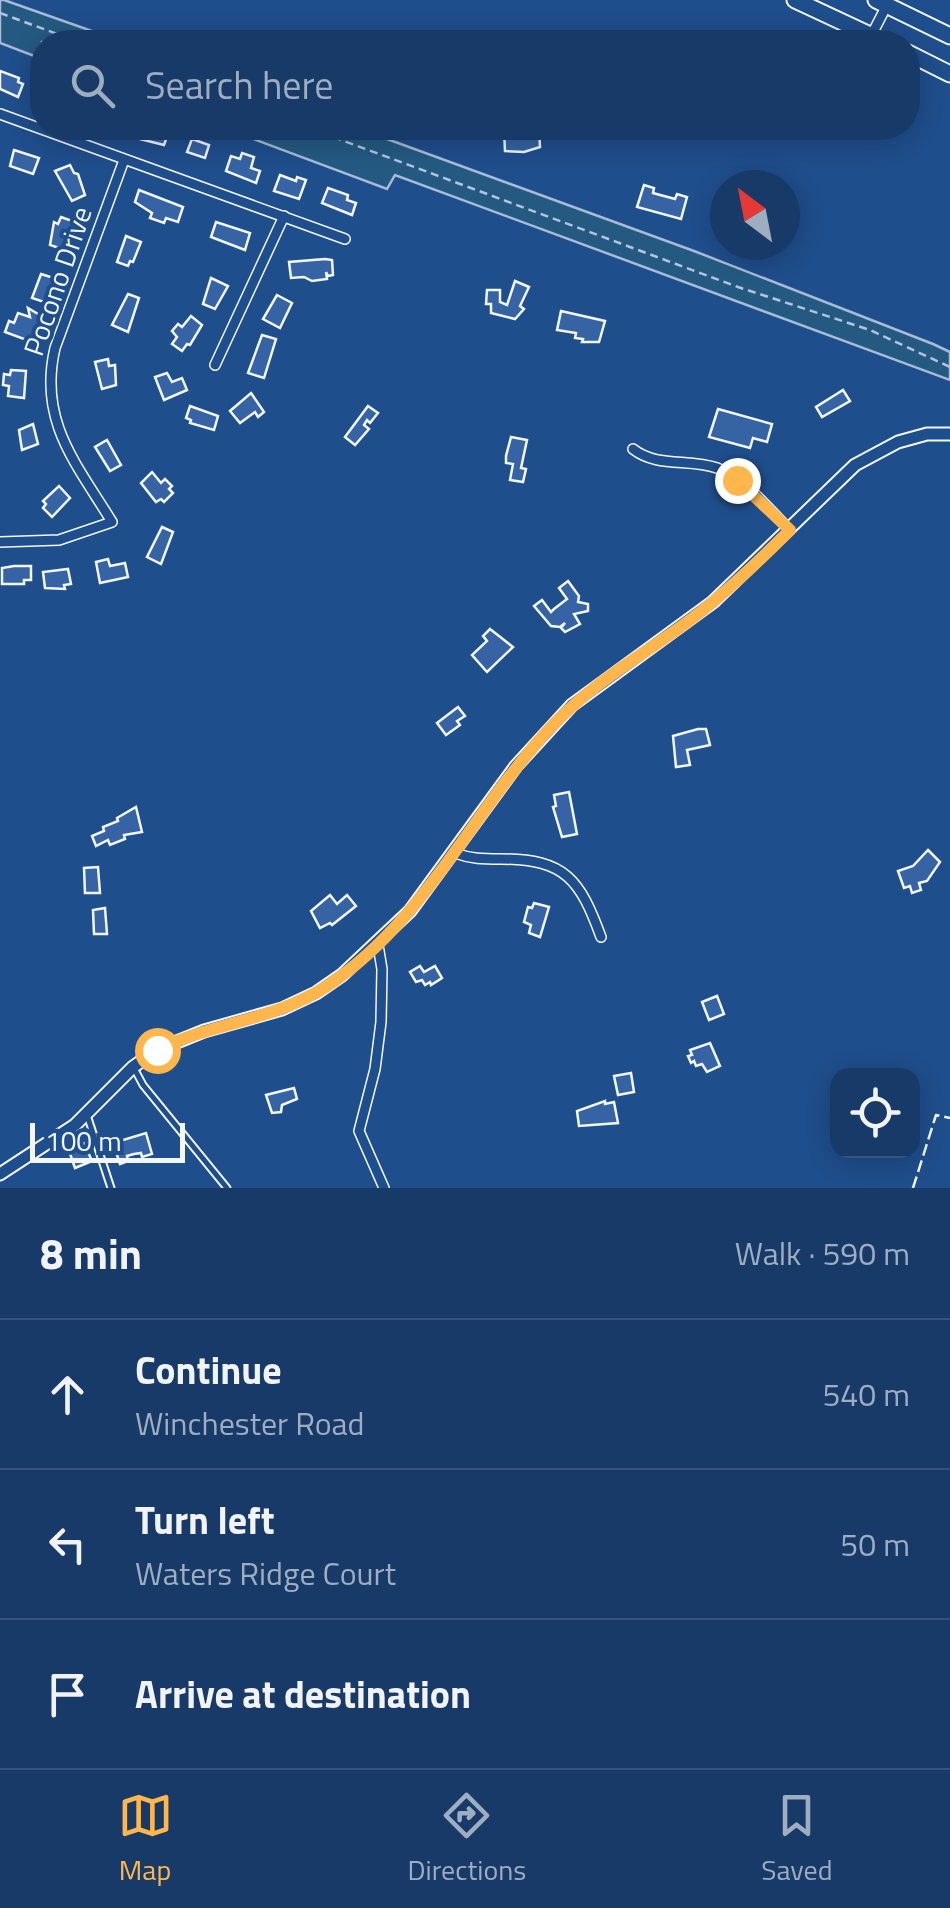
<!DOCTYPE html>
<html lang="en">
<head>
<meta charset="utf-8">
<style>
  body { margin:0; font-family:"Titillium Web",sans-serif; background:#244571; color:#f1f3f6 }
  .controls { position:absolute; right:30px; bottom:30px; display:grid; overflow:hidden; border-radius:20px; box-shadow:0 5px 25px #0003 }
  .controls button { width:90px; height:90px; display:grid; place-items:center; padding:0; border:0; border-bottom:2px solid #36547d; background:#173a69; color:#f1f3f6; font:50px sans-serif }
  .compass { position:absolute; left:710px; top:170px; width:90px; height:90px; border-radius:50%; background:#173a69; box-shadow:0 5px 25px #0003; rotate:328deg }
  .scale { position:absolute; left:30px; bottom:25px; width:155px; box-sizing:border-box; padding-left:10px; border:5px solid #f2f6ff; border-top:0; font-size:28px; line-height:35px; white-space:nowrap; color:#f2f6ff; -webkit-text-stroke:8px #1f4e8c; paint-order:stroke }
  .stop { position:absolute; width:30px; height:30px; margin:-22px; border:8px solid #ffb74d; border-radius:50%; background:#fff }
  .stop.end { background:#ffb74d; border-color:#fff; box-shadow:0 2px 10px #0008 }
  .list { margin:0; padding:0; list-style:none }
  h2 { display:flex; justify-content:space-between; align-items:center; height:130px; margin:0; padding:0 40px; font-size:42px }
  h2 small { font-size:32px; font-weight:400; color:#9eadc0 }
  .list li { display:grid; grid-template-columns:65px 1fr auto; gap:30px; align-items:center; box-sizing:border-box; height:150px; padding:0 40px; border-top:2px solid #36547d }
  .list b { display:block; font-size:38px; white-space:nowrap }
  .list p { margin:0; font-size:32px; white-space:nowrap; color:#9eadc0 }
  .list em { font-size:32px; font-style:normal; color:#9eadc0 }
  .icon { flex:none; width:55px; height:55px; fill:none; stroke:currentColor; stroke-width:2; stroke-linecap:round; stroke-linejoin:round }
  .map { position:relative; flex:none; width:950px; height:1188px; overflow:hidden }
  .search { position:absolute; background:#173a69; box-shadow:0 5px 25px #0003; left:30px; right:30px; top:30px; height:110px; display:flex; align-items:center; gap:25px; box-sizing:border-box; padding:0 35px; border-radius:40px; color:#9eadc0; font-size:38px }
  .sheet { height:580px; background:#173a69 }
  nav { display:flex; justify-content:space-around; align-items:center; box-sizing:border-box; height:140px; border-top:2px solid #36547d; background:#173a69; font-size:28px; color:#9eadc0 }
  nav a { display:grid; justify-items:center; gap:5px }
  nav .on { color:#ffb74d }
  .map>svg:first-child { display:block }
</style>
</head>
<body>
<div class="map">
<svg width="950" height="1188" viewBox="0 0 950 1188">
  <rect width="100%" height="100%" fill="#1f4e8c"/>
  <!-- green -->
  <g fill="#245a82" stroke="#a8bbd7" stroke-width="2.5">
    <path d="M0,0H4L123,42H42V59L0,43Z"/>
    <path d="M224,128H357L694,251L933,344L950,352V380L395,175L387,189Z"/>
  </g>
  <!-- building -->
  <g fill="#3563a3" stroke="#f2f6ff" stroke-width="2.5">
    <path d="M0,71L19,78L18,82L23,84L18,97L0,89Z"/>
    <path d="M133,128H160L169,131L164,145L140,139L131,133Z"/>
    <path d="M509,128L539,129L540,147L524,152L505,151L504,130Z"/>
    <path d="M192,139L209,145L205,158L187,152Z"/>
    <path d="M14,150L39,158L33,174L10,166Z"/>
    <path d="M242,153L254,157L251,168L260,171L256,183L226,171L231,156L240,159Z"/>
    <path d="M70,165L74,173L78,174L85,195L72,201L55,171Z"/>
    <path d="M280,175L296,181L297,177L306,180L299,199L274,191Z"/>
    <path d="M644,185L654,188L653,193L675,199L677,194L687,197L681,219L637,207Z"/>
    <path d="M328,188L348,195L347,200L356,203L352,215L322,203Z"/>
    <path d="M139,190L183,207L178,222L166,218L164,223L150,218L152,213L135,202Z"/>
    <path d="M61,217L75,222L72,240L65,250L50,245L54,222L58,224Z"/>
    <path d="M216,222L250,233L245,250L211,237Z"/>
    <path d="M126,236L141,242L133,262L130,261L128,266L117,262Z"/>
    <path d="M325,259L332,260L333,275L328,276L326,272L327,279L312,281L304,277L291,278L289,262Z"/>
    <path d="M41,274L57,279L47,303L32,298Z"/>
    <path d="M211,278L228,286L215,309L203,304Z"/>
    <path d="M515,281L529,287L520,306L524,309L515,319L491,313V304H486L487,290H500V302L507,305Z"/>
    <path d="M128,294L139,298L128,332L112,325Z"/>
    <path d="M277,295L292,303L280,328L263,319Z"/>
    <path d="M28,308L43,317L32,342L5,332L9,321L14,323L18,313L30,317Z"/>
    <path d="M561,311L605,321L599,342H582L583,339L575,338L576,333L557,330Z"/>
    <path d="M191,316L202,325L190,345L187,344L182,351L172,344L177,337L172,331L178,324L182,327Z"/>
    <path d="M262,335L276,339L264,378L248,373Z"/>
    <path d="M108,359L109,366L115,365L116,385L102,389L95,362Z"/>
    <path d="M11,370L26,371L24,398L8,396L9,386L3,385L4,374L10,375Z"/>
    <path d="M167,373L172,382L182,378L187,390L164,400L155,377Z"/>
    <path d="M843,390L850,401L822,417L816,407Z"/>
    <path d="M251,393L264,412L258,417L255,412L240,423L230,411Z"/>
    <path d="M190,406L218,416L214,430L190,423L191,420L186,418Z"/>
    <path d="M368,406L378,413L370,423L367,420L364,425L369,429L355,445L345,437Z"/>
    <path d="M718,409L772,424L767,442L753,438L750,448L709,437Z"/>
    <path d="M33,424L38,444L22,450L19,430Z"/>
    <path d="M511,437L527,440L521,468L526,469L523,482L510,480L513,464L506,463V456Z"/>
    <path d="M107,440L121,465L110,471L95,447Z"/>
    <path d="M152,472L161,483L165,479L172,486L169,489L173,493L164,502L161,499L156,502L141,483Z"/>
    <path d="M59,486L70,498L52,517L43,508L46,504L43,501Z"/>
    <path d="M162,527L173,532L161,564L147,557Z"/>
    <path d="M108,559L110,566L125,563L128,577L100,583L96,562Z"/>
    <path d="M14,566H31V580H24V584H2V568Z"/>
    <path d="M68,569L71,584L64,585L65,589L45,588L43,572Z"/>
    <path d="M568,581L579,596L578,602L588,604V611L574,614L580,624L565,632L561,628L565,623L560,627L551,626L534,606L542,600L551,612L554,609L567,599L559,588Z"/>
    <path d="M490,629L513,647L487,672L472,655L487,641L483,636Z"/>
    <path d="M458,707L465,716L457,721L460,725L446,735L437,723Z"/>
    <path d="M698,729H706L710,745L687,750L690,765L676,767L673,736Z"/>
    <path d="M569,792L577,834L562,837L553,807L556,806L554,795Z"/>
    <path d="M136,807L142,832L124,835L125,839L110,845L108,840L96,846L92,836L104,831L103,827L118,821L117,818Z"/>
    <path d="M928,850L940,862L927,881L919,883L921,890L912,893L910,886L904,888L898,871L913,866Z"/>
    <path d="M98,867L100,893H85L84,868Z"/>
    <path d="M330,895L337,904L347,895L356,906L332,925L330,923L320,928L311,911Z"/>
    <path d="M534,903L549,907L540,937L529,933L531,925L524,922L528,907L532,908Z"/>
    <path d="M105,908L107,934H94L93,910Z"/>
    <path d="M420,966L424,972L435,966L442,978L431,985L430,982L425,985L422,980L416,982L410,972Z"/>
    <path d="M717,996L724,1014L709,1020L702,1002Z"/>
    <path d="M710,1043L720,1066L707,1072L702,1064L696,1066L694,1061L691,1063L688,1056L692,1055L690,1050Z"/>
    <path d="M631,1073L634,1092L618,1095L614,1076Z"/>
    <path d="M294,1088L297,1099L282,1105L281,1112L272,1113L266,1095Z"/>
    <path d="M605,1101V1104L614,1102L618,1123L579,1126L577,1111Z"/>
    <path d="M146,1133L152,1154L142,1157L141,1153L134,1154L127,1156L128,1161L120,1164L113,1143Z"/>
    <path d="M84,1143L92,1161L75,1168L68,1148Z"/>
  </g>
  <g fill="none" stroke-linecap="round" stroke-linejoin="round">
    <!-- service casing -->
    <g stroke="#f2f6ff" stroke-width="9">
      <g id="service">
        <path d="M135,1070L143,1085L227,1188"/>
        <path d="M87,1115L111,1188"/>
      </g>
    </g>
    <!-- minor casing -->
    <g stroke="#f2f6ff" stroke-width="12">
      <g id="minor">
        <path d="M871,36L888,3"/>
        <path d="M0,114L345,239"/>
        <path d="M215,365L284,216"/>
        <path d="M633,449C657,468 689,458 717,468C746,479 768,509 790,530"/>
        <path d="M0,542L59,540L112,522C76,463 38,421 55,348L124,160"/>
        <path d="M455,853C471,859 483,859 501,859C566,859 580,880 601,937"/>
        <path d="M378,945L382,969L381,1022L375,1069L359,1131L384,1188"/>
      </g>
    </g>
    <!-- tertiary casing -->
    <g stroke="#f2f6ff" stroke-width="15">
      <path id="tertiary" d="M0,1174L75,1125L133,1067L157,1050L204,1031L282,1009L316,993L342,975L410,911L516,766L572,705L713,602L855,465L898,442L927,434H950"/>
    </g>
    <!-- trunk casing -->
    <g stroke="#f2f6ff" stroke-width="19">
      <g id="trunk">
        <path d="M795,0L885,42"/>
        <path d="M876,0L950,36"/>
        <path d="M908,53L950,74"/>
      </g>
    </g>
    <!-- path -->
    <g stroke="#b3c4dc" stroke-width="2.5" stroke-dasharray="8 5" stroke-linecap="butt">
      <path d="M0,13L79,42"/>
      <path d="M309,128L738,287L870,330L950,367"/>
    </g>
    <!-- service -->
    <use href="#service" stroke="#1f4e8c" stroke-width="5"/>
    <!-- minor -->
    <use href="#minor" stroke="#1f4e8c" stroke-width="9"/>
    <!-- tertiary -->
    <use href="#tertiary" stroke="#1f4e8c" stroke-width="11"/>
    <!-- trunk -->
    <use href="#trunk" stroke="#1f4e8c" stroke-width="15"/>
    <!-- fence -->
    <path stroke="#f2f6ff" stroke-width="2.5" stroke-dasharray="12 5" stroke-linecap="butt" d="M913,1188L936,1115L950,1118"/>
  </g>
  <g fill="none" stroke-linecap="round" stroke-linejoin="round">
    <!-- route -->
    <path stroke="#ffb74d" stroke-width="12" d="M157,1050C211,1023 276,1020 327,986C427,920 474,807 555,723C596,680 647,653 694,617C728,591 759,561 790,530L737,480"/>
  </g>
  <g text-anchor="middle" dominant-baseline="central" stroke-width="8" stroke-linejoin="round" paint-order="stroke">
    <!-- street labels -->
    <g font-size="28" fill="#f2f6ff" stroke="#1f4e8c">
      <text transform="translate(57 281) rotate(-71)">Pocono Drive</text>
    </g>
  </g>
</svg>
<div class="controls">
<button><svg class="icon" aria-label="locate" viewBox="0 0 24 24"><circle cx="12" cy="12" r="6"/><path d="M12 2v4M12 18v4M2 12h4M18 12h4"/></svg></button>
</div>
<svg class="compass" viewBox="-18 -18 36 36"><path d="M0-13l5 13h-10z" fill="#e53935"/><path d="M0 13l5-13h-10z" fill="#9eadc0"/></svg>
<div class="scale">100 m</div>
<div class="stop" style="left:157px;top:1050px"></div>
<div class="stop end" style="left:737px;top:480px"></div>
<div class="search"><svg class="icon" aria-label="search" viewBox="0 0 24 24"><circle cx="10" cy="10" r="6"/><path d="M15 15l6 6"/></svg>Search here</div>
</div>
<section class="sheet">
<h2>8 min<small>Walk · 590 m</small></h2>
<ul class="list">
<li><svg class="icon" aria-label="ahead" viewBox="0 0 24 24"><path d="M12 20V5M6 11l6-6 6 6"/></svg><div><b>Continue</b><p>Winchester Road</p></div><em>540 m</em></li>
<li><svg class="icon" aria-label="left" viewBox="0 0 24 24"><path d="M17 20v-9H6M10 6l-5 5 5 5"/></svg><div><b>Turn left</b><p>Waters Ridge Court</p></div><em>50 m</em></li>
<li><svg class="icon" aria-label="arrive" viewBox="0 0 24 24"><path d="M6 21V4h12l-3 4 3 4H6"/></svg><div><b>Arrive at destination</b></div></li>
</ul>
</section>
<nav>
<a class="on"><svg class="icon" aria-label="map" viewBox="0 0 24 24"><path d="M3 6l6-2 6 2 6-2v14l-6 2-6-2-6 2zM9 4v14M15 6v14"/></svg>Map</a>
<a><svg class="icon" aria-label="directions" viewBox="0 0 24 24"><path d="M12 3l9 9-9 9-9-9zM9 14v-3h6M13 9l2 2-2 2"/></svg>Directions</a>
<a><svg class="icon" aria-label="saved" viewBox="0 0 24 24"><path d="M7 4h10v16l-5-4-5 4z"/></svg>Saved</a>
</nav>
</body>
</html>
